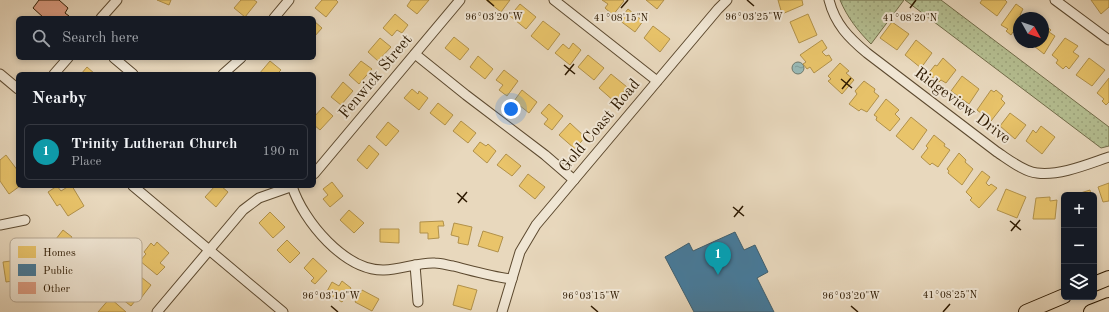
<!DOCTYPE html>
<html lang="en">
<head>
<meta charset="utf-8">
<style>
  body { margin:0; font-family:"Old Standard TT",serif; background:#20242c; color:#f1f3f6 }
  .controls { position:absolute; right:12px; bottom:12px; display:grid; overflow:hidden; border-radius:6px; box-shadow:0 2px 6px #0003 }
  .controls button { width:36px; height:36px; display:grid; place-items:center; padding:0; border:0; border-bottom:1px solid #363941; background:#171b24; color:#f1f3f6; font:20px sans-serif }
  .compass { position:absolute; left:1013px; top:12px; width:36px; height:36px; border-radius:50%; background:#171b24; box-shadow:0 2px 6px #0003; rotate:130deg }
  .you { position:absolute; left:511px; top:109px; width:14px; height:14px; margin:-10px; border:3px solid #fff; border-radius:50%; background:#1a73e8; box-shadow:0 0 0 6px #1a73e833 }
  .badge { display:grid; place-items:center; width:26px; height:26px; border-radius:50%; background:#c59692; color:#fff; font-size:13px; font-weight:700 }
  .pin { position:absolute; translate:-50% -33px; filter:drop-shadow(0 1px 2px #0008) }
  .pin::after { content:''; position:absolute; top:21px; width:14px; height:12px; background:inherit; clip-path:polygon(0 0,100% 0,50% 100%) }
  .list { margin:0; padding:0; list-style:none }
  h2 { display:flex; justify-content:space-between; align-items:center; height:52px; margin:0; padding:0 16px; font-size:17px }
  h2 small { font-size:13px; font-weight:400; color:#9ea1a6 }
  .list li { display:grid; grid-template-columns:26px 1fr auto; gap:12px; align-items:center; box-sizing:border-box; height:56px; margin:0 8px 8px; padding:0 8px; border:1px solid #363941; border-radius:6px }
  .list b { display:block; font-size:15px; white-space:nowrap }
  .list p { margin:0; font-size:13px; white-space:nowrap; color:#9ea1a6 }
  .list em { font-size:13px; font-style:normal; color:#9ea1a6 }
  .icon { flex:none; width:22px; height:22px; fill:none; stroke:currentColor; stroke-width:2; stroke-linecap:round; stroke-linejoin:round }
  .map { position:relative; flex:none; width:1109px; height:312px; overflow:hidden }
  .search { position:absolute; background:#171b24; box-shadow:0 2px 6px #0003; left:16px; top:16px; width:300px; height:44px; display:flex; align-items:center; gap:10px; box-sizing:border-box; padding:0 14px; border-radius:6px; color:#9ea1a6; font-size:15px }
  .panel { position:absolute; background:#171b24; box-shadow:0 2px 6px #0003; left:16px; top:72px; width:300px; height:116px; border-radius:6px }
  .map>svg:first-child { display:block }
</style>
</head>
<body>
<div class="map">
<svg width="1109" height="312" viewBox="0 0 1109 312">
  <defs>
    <pattern id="green-dots" width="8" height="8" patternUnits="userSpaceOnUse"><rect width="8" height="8" fill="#b5bf92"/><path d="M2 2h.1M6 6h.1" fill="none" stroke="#9ca47c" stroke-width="1.8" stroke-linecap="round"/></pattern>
    <pattern id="water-ripples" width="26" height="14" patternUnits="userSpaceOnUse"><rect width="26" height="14" fill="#98b9b6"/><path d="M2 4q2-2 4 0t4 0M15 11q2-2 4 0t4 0" fill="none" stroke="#839e9b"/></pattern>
  </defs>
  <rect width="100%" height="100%" fill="#e8d8bd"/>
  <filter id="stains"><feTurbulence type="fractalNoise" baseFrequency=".005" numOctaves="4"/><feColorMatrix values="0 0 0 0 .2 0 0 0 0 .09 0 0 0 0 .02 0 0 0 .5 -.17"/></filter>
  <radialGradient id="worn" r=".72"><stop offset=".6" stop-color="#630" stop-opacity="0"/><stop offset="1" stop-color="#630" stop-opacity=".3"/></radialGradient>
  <!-- green -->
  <g fill="url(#green-dots)" stroke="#716c49">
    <path d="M840,0H904L871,44C858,31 847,17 840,0Z"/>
    <path d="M905,0H941L1109,127V146L1101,148Z"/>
  </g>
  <!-- water -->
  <circle fill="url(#water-ripples)" stroke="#6d796d" cx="798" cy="68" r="6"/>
  <!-- homes -->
  <g fill="#e9c46a" stroke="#b1914a">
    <path d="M157,0H171L169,5Z"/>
    <path d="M241,0H254L257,2L245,17L234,8Z"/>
    <path d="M322,0H336L338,2L326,17L315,8Z"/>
    <path d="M411,0H429L417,14L407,6Z"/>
    <path d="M486,0H510L501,12Z"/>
    <path d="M602,0H623L624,1L613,15L605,8L608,4Z"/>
    <path d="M646,0H664L657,9Z"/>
    <path d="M778,0H802L803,5L782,14Z"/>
    <path d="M982,0H1005L1007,2L997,16L980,3Z"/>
    <path d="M1091,0H1109V7L1101,14Z"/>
    <path d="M520,4L536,17L526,29L510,16Z"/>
    <path d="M1016,4L1023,9L1020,15L1024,18H1019V37L1013,32L1011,35L1006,31L1008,29L1001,25Z"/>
    <path d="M628,9L643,21L635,32L619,20Z"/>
    <path d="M395,14L408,25L402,33L397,30L392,36L383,28Z"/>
    <path d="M808,14L817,35L799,43L790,22Z"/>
    <path d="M314,21L322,28L314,37Z"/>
    <path d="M543,21L560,34L548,50L531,36Z"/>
    <path d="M892,22L909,34L897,50L880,38Z"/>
    <path d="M1043,24L1051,30L1049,32L1055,36L1044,54L1029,42H1043Z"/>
    <path d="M653,26L670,39L660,52L644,38Z"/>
    <path d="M454,37L469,49L460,60L445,48Z"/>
    <path d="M380,38L391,47L378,61L368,52Z"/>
    <path d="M1065,38L1078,46L1073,52L1079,56L1069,69L1066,66L1063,69L1056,63L1058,60L1052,55Z"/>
    <path d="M822,40L827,48L822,52L826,56L829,55L832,60L814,73L810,67L807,69L803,64L806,62L800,55Z"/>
    <path d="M916,40L932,53L921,68L905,55Z"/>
    <path d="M573,43L581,50L570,65L555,53L563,44L569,49Z"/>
    <path d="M588,55L604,68L594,80L578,67Z"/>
    <path d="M478,56L493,69L485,79L470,67Z"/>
    <path d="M943,58L956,70L946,83L941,80L939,82L928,74L935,65L937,66Z"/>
    <path d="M1089,58L1105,70L1092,86L1076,75Z"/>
    <path d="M270,61L281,70L277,74H259Z"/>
    <path d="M361,61L372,69L359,84L349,75Z"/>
    <path d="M840,63L849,71L846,73L854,80L842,94L828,81L831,79L828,76Z"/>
    <path d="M87,67L95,74H81Z"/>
    <path d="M504,70L518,81L507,96L499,90L503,85L496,80Z"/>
    <path d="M611,74L627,87L615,102L599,88Z"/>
    <path d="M962,76L979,89L969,104L951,91Z"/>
    <path d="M1109,78V102L1106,105L1102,101L1104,99L1097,93Z"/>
    <path d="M864,81L875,89L874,92L879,96L867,112L861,109L859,111L849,104L857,94L855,91Z"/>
    <path d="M343,82L353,91L341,105L331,97Z"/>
    <path d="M412,89L418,94L419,91L428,98L419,110L404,98Z"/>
    <path d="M522,90L537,102L529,113L514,101Z"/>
    <path d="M991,90L994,92L996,90L1003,96L1001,99L1005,103L991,121L977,110Z"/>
    <path d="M886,99L899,110L895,114L900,119L890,131L876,120L877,117L874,115Z"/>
    <path d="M438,103L453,115L445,125L430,113Z"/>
    <path d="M549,104L563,116L552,130L544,124L548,119L541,113Z"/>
    <path d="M323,107L333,116L320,130L314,125V117Z"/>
    <path d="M1010,113L1026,125L1015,139L1000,126Z"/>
    <path d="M911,117L927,130L913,150L896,136Z"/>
    <path d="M461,121L476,133L468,143L453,131Z"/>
    <path d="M388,122L399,131L386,146L376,137Z"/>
    <path d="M570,123L585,137L575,149L559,135Z"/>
    <path d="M1041,126L1055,137L1042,154L1026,141L1033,130L1036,133Z"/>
    <path d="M934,135L945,144L944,146L950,150L938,167L932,163L930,165L921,157L928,148L926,146Z"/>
    <path d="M480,142L486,146L488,144L496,151L487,163L473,151Z"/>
    <path d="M369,145L379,154L367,169L357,160Z"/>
    <path d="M959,153L966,160L965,162L973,169L962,185L948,173L949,171L947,169Z"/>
    <path d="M506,154L521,166L512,176L497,165Z"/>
    <path d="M6,155L18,171V186H20L9,194L0,181V160Z"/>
    <path d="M982,171L990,177L986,183L989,186L991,184L997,188L979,208L970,200L972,198L966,192Z"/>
    <path d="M528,174L545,187L535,199L519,186Z"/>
    <path d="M332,182L343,196L330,207L323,199L328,195L323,189Z"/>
    <path d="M1109,183V201L1103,202L1098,187Z"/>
    <path d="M57,186L61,191L69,186H72L84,206L68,216L60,204L57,206L48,192Z"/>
    <path d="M215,186H221L228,192L216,207L205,197Z"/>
    <path d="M1006,189L1026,197L1017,218L997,210Z"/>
    <path d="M1090,190L1091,195H1074Z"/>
    <path d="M1050,197V201L1057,200L1055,219H1033L1036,198Z"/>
    <path d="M349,210L364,223L354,233L340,220Z"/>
    <path d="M270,212L285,227L273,238L259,223Z"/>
    <path d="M443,221L444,226H438L439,238L428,239V233H420V222Z"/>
    <path d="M454,223L472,227L468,245L458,243L459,237L451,235Z"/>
    <path d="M380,229H399V243L380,242Z"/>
    <path d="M63,230L72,237L70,240L74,243L59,264L45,253Z"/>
    <path d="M483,231L503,237L498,252L478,246Z"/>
    <path d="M287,240L300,253L290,263L277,250Z"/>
    <path d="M157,242L169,253L160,263L165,267L157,275L140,261L146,254L144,252L151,243L154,246Z"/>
    <path d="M35,255L37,267L31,268L32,278L6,282L3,262L19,260V258Z"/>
    <path d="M313,258L327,271L315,284L311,281L314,278L304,268Z"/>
    <path d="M141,277L151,285L141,298L139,296L131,306L118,296L124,289L121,286L126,279L134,286Z"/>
    <path d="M342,281L351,288L342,302L326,293L332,282L339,286Z"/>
    <path d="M458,285L477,290L471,310L453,305Z"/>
    <path d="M362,290L379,299L372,311L355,302Z"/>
    <path d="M110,298L126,312H98Z"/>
  </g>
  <!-- public -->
  <path fill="#457b9d" stroke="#3e5e6e" d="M735,232L744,250L755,245L768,272L757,278L774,312H694L665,257L689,243L693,251Z"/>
  <!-- building -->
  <path fill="#de9e84" stroke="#2d1900" d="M39,0H59L68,8L65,13L69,16L67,18H44L33,8Z"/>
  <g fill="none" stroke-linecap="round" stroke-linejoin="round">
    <!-- minor casing -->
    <g stroke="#5c492f" stroke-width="11">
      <g id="minor">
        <path d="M554,0L657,81"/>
        <path d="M829,0C835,24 849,38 867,53L997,152C1008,159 1024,172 1037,173C1060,176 1088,164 1109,157"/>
        <path d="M1055,0L1109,40"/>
        <path d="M101,18L117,0"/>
        <path d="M274,18L289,0"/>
        <path d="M415,54L466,95L545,155L574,180"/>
        <path d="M114,58L133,74"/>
        <path d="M0,74L18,89"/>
        <path d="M54,74L68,58"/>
        <path d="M223,74L241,58"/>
        <path d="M314,174L460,0"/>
        <path d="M133,186L283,312"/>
        <path d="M292,186C303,221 345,271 384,270C401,270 418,262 435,263C441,263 447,265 453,266C473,271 493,277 512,279"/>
        <path d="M0,225L25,220"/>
        <path d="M415,265L418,302"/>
        <path d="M157,312L243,210L259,198L293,186"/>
        <path d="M502,312L520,252L536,225L718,9L727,0"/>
      </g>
    </g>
    <!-- highway casing -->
    <g stroke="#2d1900" stroke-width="16">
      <g id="highway">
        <path d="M1094,284L1109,278"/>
        <path d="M1026,312L1064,296"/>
        <path d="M1091,312L1109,305"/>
      </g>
    </g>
    <!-- minor -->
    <use href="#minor" stroke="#f0e6d4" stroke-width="9"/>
    <!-- highway -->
    <use href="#highway" stroke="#e8d8bd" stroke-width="14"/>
  </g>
  <!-- ticks -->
  <path fill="none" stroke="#2d1900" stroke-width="1.5" d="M487,0L494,6M747,0L754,6M621,8L628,0M910,8L916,0M564,65L575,74M565,75L574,64M841,79L852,88M842,89L851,78M457,193L467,202M458,203L467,192M733,207L744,216M734,217L743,206M1010,221L1021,230M1011,231L1020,220M331,306L338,312M591,306L598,312M851,306L858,312M943,312L950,304"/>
  <g text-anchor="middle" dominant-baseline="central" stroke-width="4" stroke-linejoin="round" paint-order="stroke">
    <!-- street labels -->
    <g font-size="16" fill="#2d1900" stroke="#f0e6d4">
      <text transform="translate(376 77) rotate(-50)">Fenwick Street</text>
      <text transform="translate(962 106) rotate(37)">Ridgeview Drive</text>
      <text transform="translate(600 126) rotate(-50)">Gold Coast Road</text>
    </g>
  </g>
  <!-- legend -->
  <rect x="10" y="238" width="132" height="64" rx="6" fill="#f0e6d4" stroke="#b6a894" stroke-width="1"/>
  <rect x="18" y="246" width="18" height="12" fill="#e9c46a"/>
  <rect x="18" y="264" width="18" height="12" fill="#457b9d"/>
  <rect x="18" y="282" width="18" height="12" fill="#de9e84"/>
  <g font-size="11" fill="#2d1900">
    <text x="43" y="256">Homes</text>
    <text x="43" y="274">Public</text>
    <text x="43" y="292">Other</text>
  </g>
  <g font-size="10" text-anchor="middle" fill="#2d1900" stroke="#f0e6d4" stroke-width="4" stroke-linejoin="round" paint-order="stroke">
    <text x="494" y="20">96°03'20"W</text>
    <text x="754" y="20">96°03'25"W</text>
    <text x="621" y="21">41°08'15"N</text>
    <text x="910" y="21">41°08'20"N</text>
    <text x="950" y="298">41°08'25"N</text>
    <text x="331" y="299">96°03'10"W</text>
    <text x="591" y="299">96°03'15"W</text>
    <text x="851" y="299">96°03'20"W</text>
  </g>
  <rect width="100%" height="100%" filter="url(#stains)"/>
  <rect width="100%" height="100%" fill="url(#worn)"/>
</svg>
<div class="controls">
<button>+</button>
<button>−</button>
<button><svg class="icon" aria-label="layers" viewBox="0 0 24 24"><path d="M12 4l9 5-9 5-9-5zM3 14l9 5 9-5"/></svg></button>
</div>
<svg class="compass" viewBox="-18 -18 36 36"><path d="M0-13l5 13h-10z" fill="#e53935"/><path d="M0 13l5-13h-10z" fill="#9ea1a6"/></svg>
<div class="you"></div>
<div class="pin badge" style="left:718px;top:275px;background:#0f9aa8">1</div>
<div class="search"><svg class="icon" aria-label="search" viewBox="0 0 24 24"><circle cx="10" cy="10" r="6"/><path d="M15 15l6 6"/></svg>Search here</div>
<section class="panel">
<h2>Nearby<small></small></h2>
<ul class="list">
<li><span class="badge" style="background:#0f9aa8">1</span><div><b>Trinity Lutheran Church</b><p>Place</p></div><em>190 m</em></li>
</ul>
</section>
</div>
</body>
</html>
